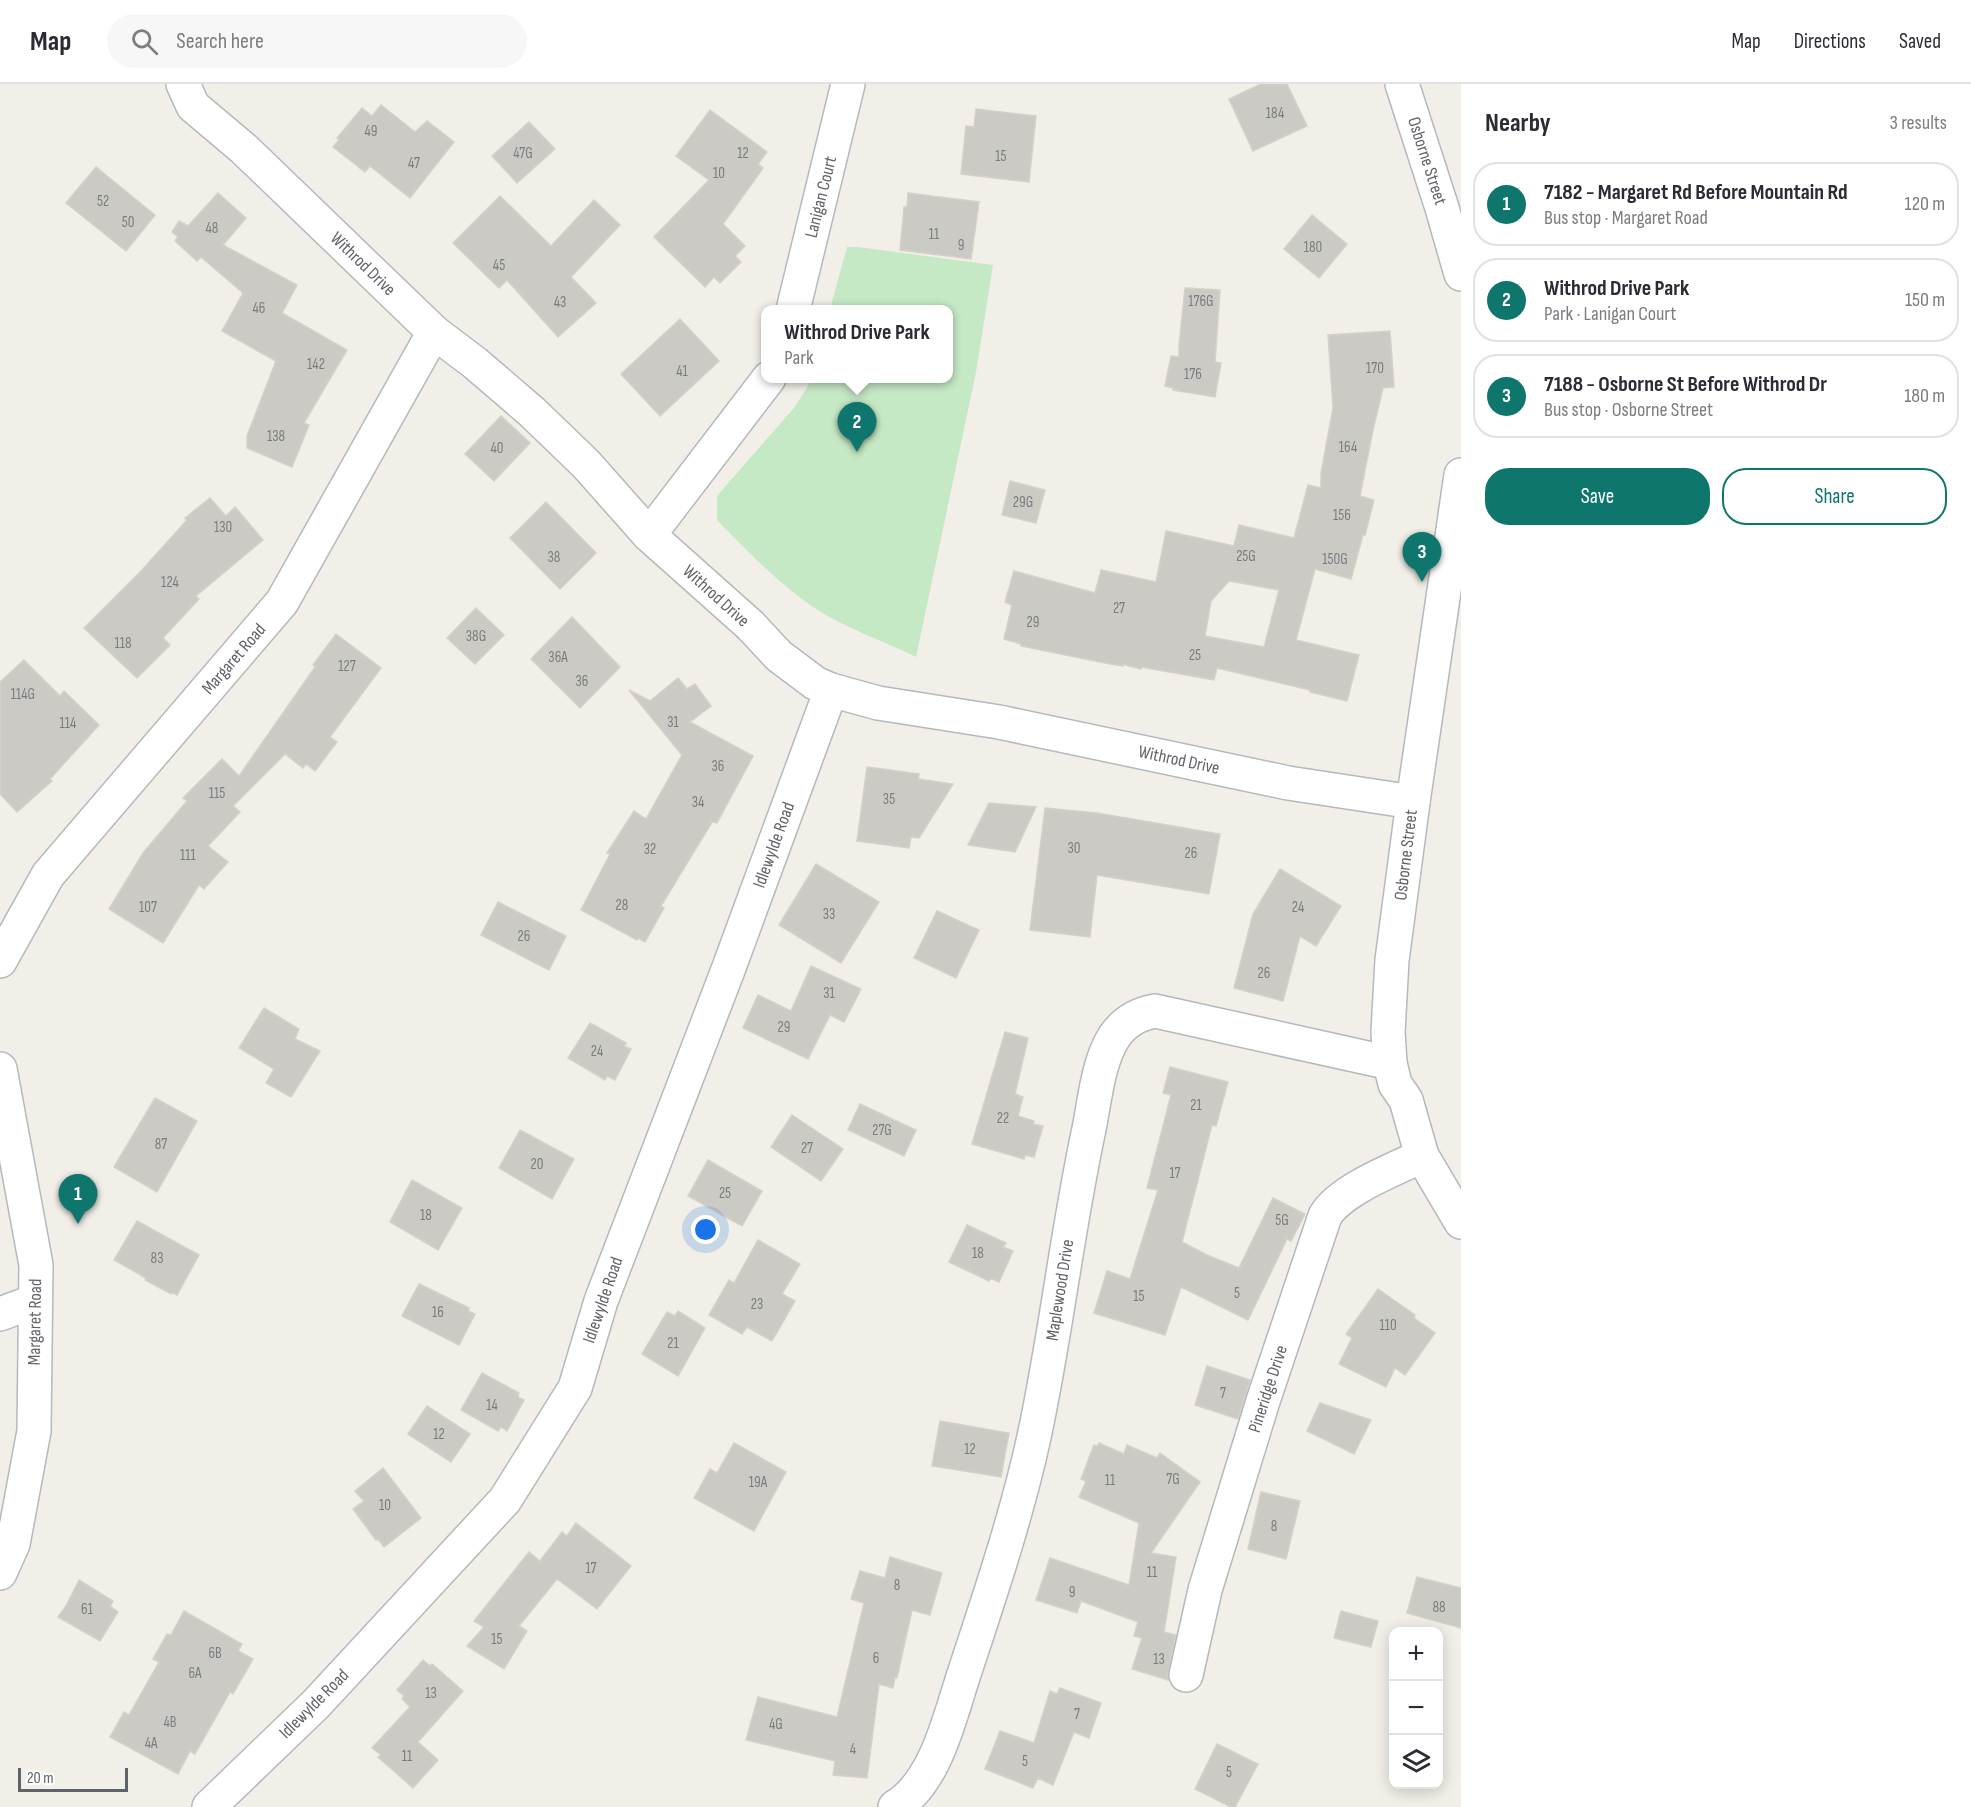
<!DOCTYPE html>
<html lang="en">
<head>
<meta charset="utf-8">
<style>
  body { margin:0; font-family:"Sofia Sans Condensed",sans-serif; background:#f7f7f7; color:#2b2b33 }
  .controls { position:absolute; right:18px; bottom:18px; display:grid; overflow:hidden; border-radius:12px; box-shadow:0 3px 15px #0003 }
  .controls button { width:54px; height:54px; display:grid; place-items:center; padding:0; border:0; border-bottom:2px solid #e1e1e2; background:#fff; color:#2b2b33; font:30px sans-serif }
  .scale { position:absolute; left:18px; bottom:15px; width:110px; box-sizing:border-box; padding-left:6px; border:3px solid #5f6368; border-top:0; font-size:16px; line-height:21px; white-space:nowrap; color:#5f6368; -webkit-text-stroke:4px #fff; paint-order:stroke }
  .you { position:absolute; left:706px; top:1146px; width:21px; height:21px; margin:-15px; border:4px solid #fff; border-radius:50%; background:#1a73e8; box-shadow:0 0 0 9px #1a73e833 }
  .badge { display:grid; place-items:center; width:39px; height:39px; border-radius:50%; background:#0f766e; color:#fff; font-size:20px; font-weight:700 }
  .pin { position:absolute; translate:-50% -50px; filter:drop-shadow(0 2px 3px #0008) }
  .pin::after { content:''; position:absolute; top:32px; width:21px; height:18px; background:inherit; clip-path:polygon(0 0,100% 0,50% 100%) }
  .popup { position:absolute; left:761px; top:221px; width:192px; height:78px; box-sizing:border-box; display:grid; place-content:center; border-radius:12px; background:#fff; filter:drop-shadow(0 2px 4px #0005); font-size:20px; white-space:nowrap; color:#7c7c81 }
  .popup b { font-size:22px; color:#2b2b33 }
  .popup::after { content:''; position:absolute; left:50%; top:100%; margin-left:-12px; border:12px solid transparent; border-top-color:#fff }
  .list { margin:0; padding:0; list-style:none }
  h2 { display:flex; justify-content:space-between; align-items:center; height:78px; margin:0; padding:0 24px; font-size:26px }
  h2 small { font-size:20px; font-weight:400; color:#7c7c81 }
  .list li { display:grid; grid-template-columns:39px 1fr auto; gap:18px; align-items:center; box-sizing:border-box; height:84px; margin:0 12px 12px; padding:0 12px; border:2px solid #e1e1e2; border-radius:24px }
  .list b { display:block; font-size:22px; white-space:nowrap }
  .list p { margin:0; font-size:20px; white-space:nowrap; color:#7c7c81 }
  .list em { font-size:20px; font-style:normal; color:#7c7c81 }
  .actions { display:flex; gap:12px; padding:18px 24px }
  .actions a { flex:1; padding:14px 0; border:2px solid #0f766e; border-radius:24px; text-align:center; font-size:21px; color:#0f766e }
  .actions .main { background:#0f766e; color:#fff }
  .icon { flex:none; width:33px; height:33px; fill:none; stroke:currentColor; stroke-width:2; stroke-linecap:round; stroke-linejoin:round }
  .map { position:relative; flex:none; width:1461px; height:1723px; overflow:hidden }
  header { display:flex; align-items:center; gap:36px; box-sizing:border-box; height:84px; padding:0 30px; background:#fff; border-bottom:2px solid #e1e1e2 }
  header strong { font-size:28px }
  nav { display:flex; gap:33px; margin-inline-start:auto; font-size:21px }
  .search { width:420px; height:54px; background:#f7f7f7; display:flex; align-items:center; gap:15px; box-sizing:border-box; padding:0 21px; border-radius:33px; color:#7c7c81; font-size:22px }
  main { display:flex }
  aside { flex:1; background:#fff }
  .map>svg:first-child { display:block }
</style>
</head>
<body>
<header>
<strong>Map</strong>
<div class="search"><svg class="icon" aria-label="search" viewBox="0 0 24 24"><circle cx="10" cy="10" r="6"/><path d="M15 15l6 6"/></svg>Search here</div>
<nav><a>Map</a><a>Directions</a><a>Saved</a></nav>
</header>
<main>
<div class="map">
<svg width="1461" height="1723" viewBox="0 0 1461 1723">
  <rect width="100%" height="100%" fill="#f1efe8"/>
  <!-- green -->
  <path fill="#c5e8c5" d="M847,163H858L993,181L976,288L916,573C882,556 844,544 813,523C777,498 747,467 717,436V412L794,324L807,304L811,295L948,294V226L830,225Z"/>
  <!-- building -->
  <g fill="#cccac5" stroke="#d6d1c6" stroke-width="1.5" fill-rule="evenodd">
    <path d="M1261,0H1287L1307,42L1253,67L1229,15Z"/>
    <path d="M381,21L415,48L427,37L454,58L410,114L370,82L365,88L333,63L339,56L337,54L362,24L372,32Z"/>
    <path d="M976,25L1036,32L1029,98L961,90L966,42L974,43Z"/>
    <path d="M710,26L767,68L758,80L763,84L723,140L745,162L735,172L741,178L720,199L714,193L705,203L654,153L709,96L676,72Z"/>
    <path d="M529,38L555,65L517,99L492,72Z"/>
    <path d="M96,83L155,131L126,167L66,119Z"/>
    <path d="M218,109L246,134L223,161L297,201L282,229L347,266L304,339L309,341L292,383L247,364V352L276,277L222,247L243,209L201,173L197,177L175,157L178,153L172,148L179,137L188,142Z"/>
    <path d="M908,109L979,118L971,175L900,166L904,123H907Z"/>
    <path d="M500,112L551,162L594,116L620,141L571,193L596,219L558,253L507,196L499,204L453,159Z"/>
    <path d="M1312,131L1347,160L1319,194L1284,165Z"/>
    <path d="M1185,204L1220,206L1215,278L1221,279L1215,313L1173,306V304L1165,302L1171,272L1179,273V261Z"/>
    <path d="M680,235L719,277L660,332L621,290Z"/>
    <path d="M1390,247L1394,303L1383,304L1373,346L1360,412L1374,416L1365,451H1363L1351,495L1315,485L1296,556L1359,571L1347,617L1310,608V606L1217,584L1214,596L1141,583V585L1122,580L1123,582L1105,579L1021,562V560L1004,555L1012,521L1005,518L1014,487L1095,509L1101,486L1156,498L1166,447L1234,462L1239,441L1294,454L1308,401L1321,404V389L1333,324L1328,251ZM1229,497L1279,506L1264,563L1205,552L1211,517Z"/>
    <path d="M501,332L530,359L494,397L465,370Z"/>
    <path d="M1010,397L1045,406L1036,439L1002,431Z"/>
    <path d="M210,414L226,432L235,423L263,456L196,512L199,515L163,554L170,561L137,594L84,544L142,486L187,436L185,434Z"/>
    <path d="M546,418L596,469L560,505L510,454Z"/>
    <path d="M476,524L504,551L475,580L447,554Z"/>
    <path d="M572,533L620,583L580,624L531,575Z"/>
    <path d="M336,550L381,584L330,653L337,658L315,687L306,680L303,684L285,670L233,722L240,728L208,762L228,778L204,805L199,801L163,859L109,825L143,769L187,717L183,714L222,675L239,692L315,583L313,581Z"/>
    <path d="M24,576L60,612L64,607L99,641L50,695L52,697L17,728L0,710V598Z"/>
    <path d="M678,594L687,605L695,600L711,622L690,638L753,672L717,739L712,738L661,822L664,824L645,858L638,854L637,856L581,826L610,770L607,769L634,727L646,735L682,671L629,606L650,617Z"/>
    <path d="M867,683L919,690L918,695L953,700L919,754L911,753L909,764L857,757Z"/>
    <path d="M989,719L1036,723L1015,768L968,761Z"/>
    <path d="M1045,724L1097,729L1220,750L1209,810L1097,791L1090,853L1030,846Z"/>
    <path d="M816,780L879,818L841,879L779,841Z"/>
    <path d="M1280,785L1341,822L1316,862L1300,852L1283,917L1234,904L1253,830Z"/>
    <path d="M498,818L566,852L549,886L481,851Z"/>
    <path d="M937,827L979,846L956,894L914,874Z"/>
    <path d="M811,882L861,905L844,938L830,931L808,975L743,944L758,911L791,927Z"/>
    <path d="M264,924L299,945L295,955L320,967L291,1013L266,999L274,985L239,964Z"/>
    <path d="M590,939L626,959L624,962L631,965L615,996L607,992L605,996L568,974Z"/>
    <path d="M1005,948L1028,954L1015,1010L1023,1013L1018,1032L1034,1037L1033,1040L1043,1042L1034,1073L1025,1071L1024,1075L972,1060Z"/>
    <path d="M1170,983L1228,998L1216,1042L1212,1041L1182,1158L1207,1171L1239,1184L1273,1114L1305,1130L1291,1157L1287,1155L1248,1236L1181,1203L1165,1251L1094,1229L1107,1187L1130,1195L1158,1106L1147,1104L1171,1011L1163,1009Z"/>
    <path d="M155,1014L197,1037L157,1108L114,1083Z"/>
    <path d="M860,1020L916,1046L904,1072L848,1046Z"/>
    <path d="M792,1031L843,1065L821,1097L771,1063Z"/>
    <path d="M520,1046L574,1075L552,1115L499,1084Z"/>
    <path d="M708,1076L762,1107L742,1142L688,1112Z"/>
    <path d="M412,1096L462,1124L438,1166L390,1138Z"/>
    <path d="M137,1137L199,1171L177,1211L173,1209L171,1210L145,1196L146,1194L114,1176Z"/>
    <path d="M967,1141L1006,1159L1003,1163L1013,1167L999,1198L990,1194L989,1197L949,1178Z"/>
    <path d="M758,1156L800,1180L782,1210L795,1217L772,1257L747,1243L742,1250L709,1231L729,1196L734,1199Z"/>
    <path d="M419,1200L469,1224L468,1227L475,1230L459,1261L402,1232Z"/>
    <path d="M1378,1205L1415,1231L1414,1234L1435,1249L1405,1291L1395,1284L1386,1303L1339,1280L1352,1254L1346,1250Z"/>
    <path d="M678,1227L705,1244L678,1292L642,1270L667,1228L675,1232Z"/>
    <path d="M1207,1282L1250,1296L1238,1335L1195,1321Z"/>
    <path d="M482,1289L519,1309L518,1313L524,1316L507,1347L501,1343L498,1347L461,1326Z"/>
    <path d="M1320,1319L1371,1336L1354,1370L1307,1347Z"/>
    <path d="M427,1322L470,1350L451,1378L408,1350Z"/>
    <path d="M940,1337L1009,1349L1001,1393L932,1382Z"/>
    <path d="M734,1359L786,1388L754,1447L694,1414L710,1385L717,1389Z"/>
    <path d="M1099,1359L1124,1370L1127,1361L1157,1374L1160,1369L1200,1398L1151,1469L1176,1473L1164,1548L1176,1551L1168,1587V1596L1132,1585L1142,1554L1134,1552L1138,1538L1081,1517L1077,1529L1036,1516L1050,1474L1129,1501L1139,1439L1079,1413L1086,1397L1081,1395L1094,1361L1098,1362Z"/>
    <path d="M383,1384L421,1434L384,1463L378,1455L376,1456L353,1425L364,1417L355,1407Z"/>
    <path d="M1261,1408L1300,1417L1286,1475L1248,1465Z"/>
    <path d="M576,1439L631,1482L597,1525L557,1495L519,1542L527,1547L504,1585L467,1562L484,1543L474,1537L529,1468L540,1477L562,1448L567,1452Z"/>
    <path d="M890,1473L942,1489L930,1531L912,1526L897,1594L895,1593L893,1604L879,1600L867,1694L833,1691L835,1677L746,1656L758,1613L837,1633L864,1519L851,1515L860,1487L885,1494Z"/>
    <path d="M1417,1493L1461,1504V1544L1407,1529Z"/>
    <path d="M79,1496L113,1517L110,1522L118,1528L100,1557L58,1533L66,1522Z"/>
    <path d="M184,1527L242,1560L238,1567L253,1575L233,1610L230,1608L195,1670L190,1667L178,1690L110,1653L124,1628L129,1631L159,1578L153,1575L167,1550L171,1551Z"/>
    <path d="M1341,1527L1378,1537L1371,1563L1334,1554Z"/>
    <path d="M423,1576L430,1582L432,1580L463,1607L418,1658L438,1676L413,1704L378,1673L381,1671L372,1664L410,1623L402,1615L404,1612L397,1606Z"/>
    <path d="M1060,1604L1101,1619L1089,1654L1074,1648L1053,1701L1038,1694L1033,1704L985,1685L1000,1647L1034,1659L1050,1607L1057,1610Z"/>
    <path d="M1217,1660L1258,1680L1235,1723H1231L1195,1705Z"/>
  </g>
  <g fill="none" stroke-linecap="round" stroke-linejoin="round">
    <!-- minor casing -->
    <g stroke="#b5b8bc" stroke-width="36">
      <g id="minor">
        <path d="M183,0L193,22L244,65L434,248L475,279L532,328L586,380L649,451L750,541L779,572L815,599L831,606L878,619L999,638L1288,699L1413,718"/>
        <path d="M1402,0L1442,124L1461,190"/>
        <path d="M793,226L848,0"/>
        <path d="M1461,391L1413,718L1392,876L1388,948L1390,979L1395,1000L1406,1016L1422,1072L1461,1138"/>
        <path d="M649,451L769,294"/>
        <path d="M0,877L48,791L282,518L434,248"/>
        <path d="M0,985L36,1181L34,1347L13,1460L0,1489"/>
        <path d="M0,1230L35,1217"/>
        <path d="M1186,1591L1205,1506L1263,1317L1325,1132C1340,1106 1395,1085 1422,1072"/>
        <path d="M209,1723L316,1620L505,1416L575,1304L601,1217L728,886L831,606"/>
        <path d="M895,1723C935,1699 949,1636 963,1593C989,1514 1016,1435 1034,1353C1056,1251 1067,1147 1089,1045C1095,1015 1098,978 1114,953C1124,938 1138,930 1155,927L1390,979"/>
      </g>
    </g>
    <!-- minor -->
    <use href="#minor" stroke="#fff" stroke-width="33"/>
  </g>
  <g text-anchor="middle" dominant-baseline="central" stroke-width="4.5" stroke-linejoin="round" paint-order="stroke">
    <!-- number labels -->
    <g font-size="15" fill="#7a7d7f">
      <text x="1275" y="29">184</text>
      <text x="371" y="47">49</text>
      <text x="523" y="69">47G</text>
      <text x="743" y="69">12</text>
      <text x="1001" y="72">15</text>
      <text x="414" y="79">47</text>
      <text x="719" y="89">10</text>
      <text x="103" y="117">52</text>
      <text x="128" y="138">50</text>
      <text x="212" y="144">48</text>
      <text x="934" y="150">11</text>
      <text x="961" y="161">9</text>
      <text x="1313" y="163">180</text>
      <text x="499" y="181">45</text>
      <text x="1201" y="217">176G</text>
      <text x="560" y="218">43</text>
      <text x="259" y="224">46</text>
      <text x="316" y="280">142</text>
      <text x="1375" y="284">170</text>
      <text x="682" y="287">41</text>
      <text x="1193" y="290">176</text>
      <text x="276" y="352">138</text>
      <text x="1348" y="363">164</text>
      <text x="497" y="364">40</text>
      <text x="1023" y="418">29G</text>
      <text x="1342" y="431">156</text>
      <text x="223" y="443">130</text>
      <text x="1246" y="472">25G</text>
      <text x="554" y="473">38</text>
      <text x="1335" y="475">150G</text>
      <text x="170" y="498">124</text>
      <text x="1119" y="524">27</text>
      <text x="1033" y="538">29</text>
      <text x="476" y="552">38G</text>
      <text x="123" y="559">118</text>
      <text x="1195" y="571">25</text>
      <text x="558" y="573">36A</text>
      <text x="347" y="582">127</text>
      <text x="582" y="597">36</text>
      <text x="23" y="610">114G</text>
      <text x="673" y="638">31</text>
      <text x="68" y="639">114</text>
      <text x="718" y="682">36</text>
      <text x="217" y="709">115</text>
      <text x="889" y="715">35</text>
      <text x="698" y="718">34</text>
      <text x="1074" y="764">30</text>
      <text x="650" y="765">32</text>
      <text x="1191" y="769">26</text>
      <text x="188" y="771">111</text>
      <text x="622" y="821">28</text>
      <text x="148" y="823">107</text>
      <text x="1298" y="823">24</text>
      <text x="829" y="830">33</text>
      <text x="524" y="852">26</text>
      <text x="1264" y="889">26</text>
      <text x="829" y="909">31</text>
      <text x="784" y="943">29</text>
      <text x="597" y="967">24</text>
      <text x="1196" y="1021">21</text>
      <text x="1003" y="1034">22</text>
      <text x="882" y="1046">27G</text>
      <text x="161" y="1060">87</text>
      <text x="807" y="1064">27</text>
      <text x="537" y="1080">20</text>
      <text x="1175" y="1089">17</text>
      <text x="725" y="1109">25</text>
      <text x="426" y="1131">18</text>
      <text x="1282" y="1136">5G</text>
      <text x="978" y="1169">18</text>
      <text x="157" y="1174">83</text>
      <text x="1237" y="1209">5</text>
      <text x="1139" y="1212">15</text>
      <text x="757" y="1220">23</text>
      <text x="438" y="1228">16</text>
      <text x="1388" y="1241">110</text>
      <text x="673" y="1259">21</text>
      <text x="1223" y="1309">7</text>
      <text x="492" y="1321">14</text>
      <text x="439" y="1350">12</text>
      <text x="970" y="1365">12</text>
      <text x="1173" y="1395">7G</text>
      <text x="1110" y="1396">11</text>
      <text x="758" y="1398">19A</text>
      <text x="385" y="1421">10</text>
      <text x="1274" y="1442">8</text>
      <text x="591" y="1484">17</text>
      <text x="1152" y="1488">11</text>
      <text x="897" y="1501">8</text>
      <text x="1072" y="1508">9</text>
      <text x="1439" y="1523">88</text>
      <text x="87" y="1525">61</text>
      <text x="497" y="1555">15</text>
      <text x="215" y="1569">6B</text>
      <text x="876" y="1574">6</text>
      <text x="1159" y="1575">13</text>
      <text x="195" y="1589">6A</text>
      <text x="431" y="1609">13</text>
      <text x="1077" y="1630">7</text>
      <text x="170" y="1638">4B</text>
      <text x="776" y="1640">4G</text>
      <text x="151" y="1659">4A</text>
      <text x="853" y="1665">4</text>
      <text x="407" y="1672">11</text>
      <text x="1025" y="1677">5</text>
      <text x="1229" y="1688">5</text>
    </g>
    <!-- street labels -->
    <g font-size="18" fill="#5f6368" stroke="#fff">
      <text transform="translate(1427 77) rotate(72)">Osborne Street</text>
      <text transform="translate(821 113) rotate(-76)">Lanigan Court</text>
      <text transform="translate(363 180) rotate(44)">Withrod Drive</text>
      <text transform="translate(716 512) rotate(42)">Withrod Drive</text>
      <text transform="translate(234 575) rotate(-49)">Margaret Road</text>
      <text transform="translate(1179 676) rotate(12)">Withrod Drive</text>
      <text transform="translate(774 761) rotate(-70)">Idlewylde Road</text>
      <text transform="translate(1406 771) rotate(-83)">Osborne Street</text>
      <text transform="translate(1060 1206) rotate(-81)">Maplewood Drive</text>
      <text transform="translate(603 1216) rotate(-71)">Idlewylde Road</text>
      <text transform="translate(35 1238) rotate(-89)">Margaret Road</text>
      <text transform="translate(1268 1305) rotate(-72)">Pineridge Drive</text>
      <text transform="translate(314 1620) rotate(-45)">Idlewylde Road</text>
    </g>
  </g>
</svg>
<div class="controls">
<button>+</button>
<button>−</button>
<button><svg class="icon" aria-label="layers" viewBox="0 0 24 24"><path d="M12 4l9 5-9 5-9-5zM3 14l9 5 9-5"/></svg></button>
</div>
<div class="scale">20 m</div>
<div class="you"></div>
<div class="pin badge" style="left:78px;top:1140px">1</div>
<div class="pin badge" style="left:857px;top:368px">2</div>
<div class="popup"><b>Withrod Drive Park</b>Park</div>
<div class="pin badge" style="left:1422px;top:498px">3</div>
</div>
<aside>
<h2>Nearby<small>3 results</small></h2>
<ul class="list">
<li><span class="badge">1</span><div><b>7182 - Margaret Rd Before Mountain Rd</b><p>Bus stop · Margaret Road</p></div><em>120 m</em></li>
<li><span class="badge">2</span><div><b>Withrod Drive Park</b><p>Park · Lanigan Court</p></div><em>150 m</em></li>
<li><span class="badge">3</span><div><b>7188 - Osborne St Before Withrod Dr</b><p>Bus stop · Osborne Street</p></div><em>180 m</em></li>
</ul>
<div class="actions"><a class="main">Save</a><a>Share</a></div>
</aside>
</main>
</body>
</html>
